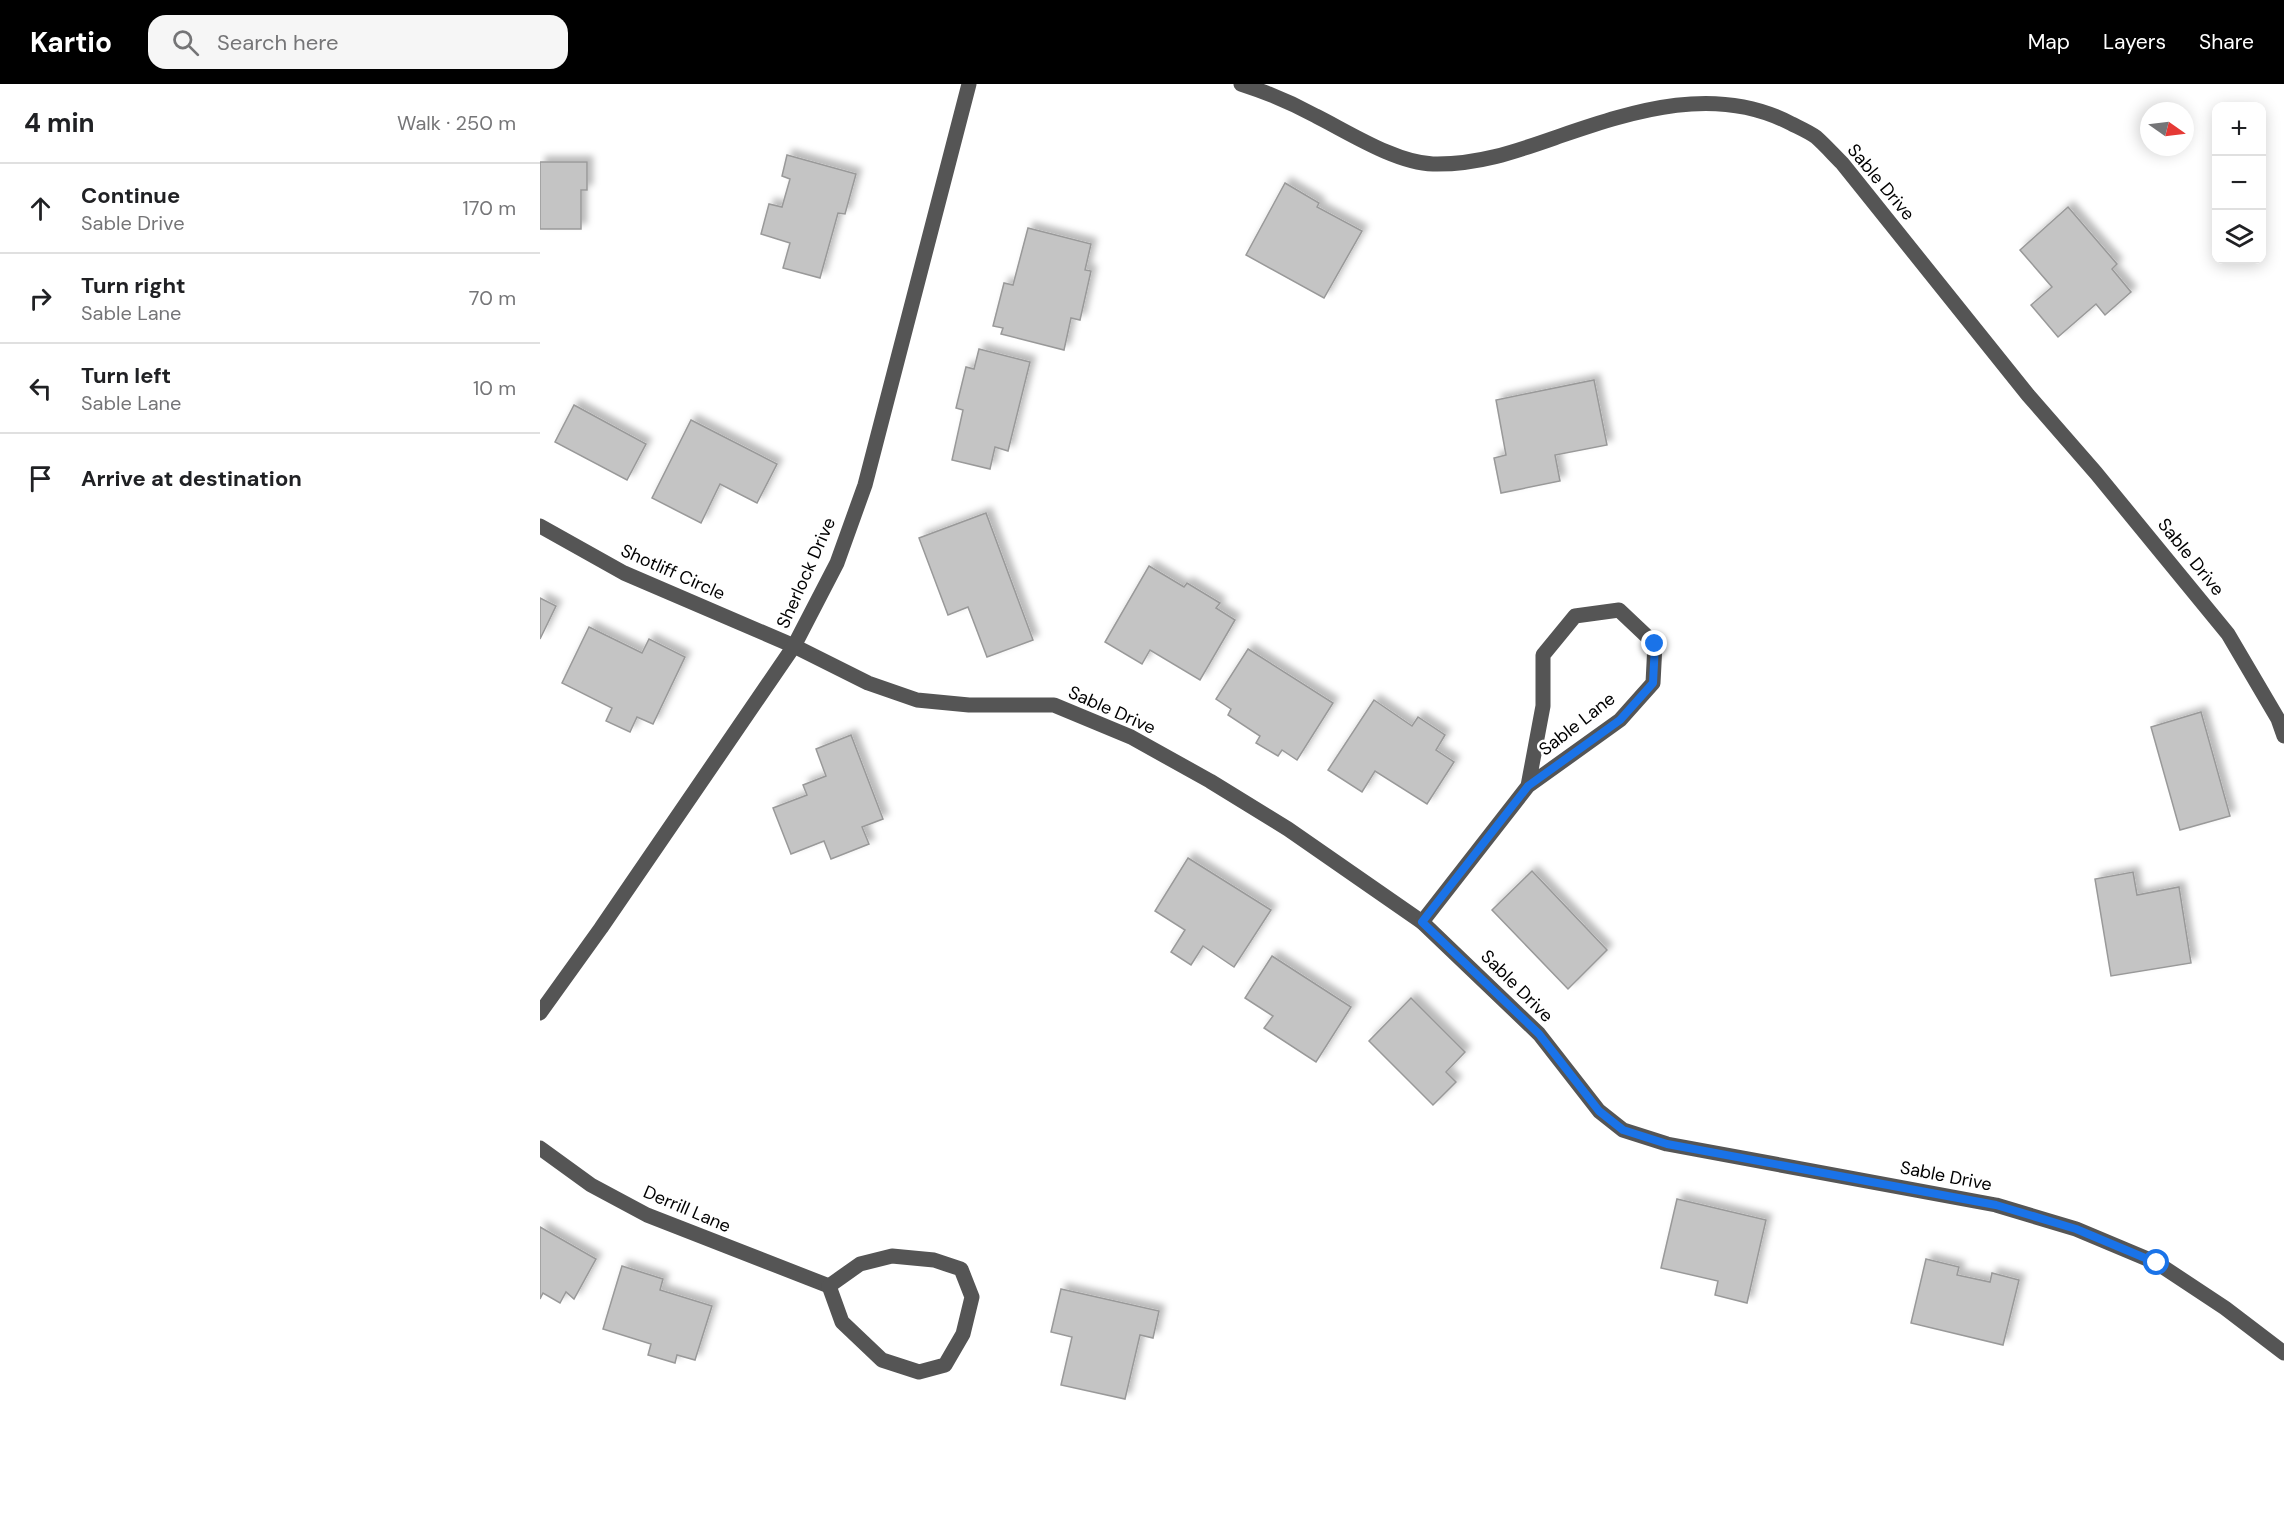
<!DOCTYPE html>
<html lang="en">
<head>
<meta charset="utf-8">
<style>
  body { margin:0; font-family:"DM Sans",sans-serif; background:#f6f6f6; color:#202124 }
  .controls { position:absolute; right:18px; top:18px; display:grid; overflow:hidden; border-radius:12px; box-shadow:0 3px 15px #0003 }
  .controls button { width:54px; height:54px; display:grid; place-items:center; padding:0; border:0; border-bottom:2px solid #e0e0e0; background:#fff; color:#202124; font:30px sans-serif }
  .compass { position:absolute; left:1600px; top:18px; width:54px; height:54px; border-radius:50%; background:#fff; box-shadow:0 3px 15px #0003; rotate:104deg }
  .stop { position:absolute; width:18px; height:18px; margin:-14px; border:4px solid #1a73e8; border-radius:50%; background:#fff }
  .stop.end { background:#1a73e8; border-color:#fff; box-shadow:0 2px 6px #0008 }
  .list { margin:0; padding:0; list-style:none }
  h2 { display:flex; justify-content:space-between; align-items:center; height:78px; margin:0; padding:0 24px; font-size:26px }
  h2 small { font-size:20px; font-weight:400; color:#757577 }
  .list li { display:grid; grid-template-columns:39px 1fr auto; gap:18px; align-items:center; box-sizing:border-box; height:90px; padding:0 24px; border-top:2px solid #e0e0e0 }
  .list b { display:block; font-size:22px; white-space:nowrap }
  .list p { margin:0; font-size:20px; white-space:nowrap; color:#757577 }
  .list em { font-size:20px; font-style:normal; color:#757577 }
  .icon { flex:none; width:33px; height:33px; fill:none; stroke:currentColor; stroke-width:2; stroke-linecap:round; stroke-linejoin:round }
  .map { position:relative; flex:none; width:1744px; height:1443px; overflow:hidden }
  header { display:flex; align-items:center; gap:36px; box-sizing:border-box; height:84px; padding:0 30px; background:#000; color:#fff }
  header strong { font-size:28px }
  nav { display:flex; gap:33px; margin-inline-start:auto; font-size:21px }
  .search { width:420px; height:54px; background:#f6f6f6; display:flex; align-items:center; gap:15px; box-sizing:border-box; padding:0 21px; border-radius:18px; color:#757577; font-size:22px }
  main { display:flex }
  aside { flex:1; background:#fff }
  .map>svg:first-child { display:block }
</style>
</head>
<body>
<header>
<strong>Kartio</strong>
<div class="search"><svg class="icon" aria-label="search" viewBox="0 0 24 24"><circle cx="10" cy="10" r="6"/><path d="M15 15l6 6"/></svg>Search here</div>
<nav><a>Map</a><a>Layers</a><a>Share</a></nav>
</header>
<main>
<aside>
<h2>4 min<small>Walk · 250 m</small></h2>
<ul class="list">
<li><svg class="icon" aria-label="ahead" viewBox="0 0 24 24"><path d="M12 20V5M6 11l6-6 6 6"/></svg><div><b>Continue</b><p>Sable Drive</p></div><em>170 m</em></li>
<li><svg class="icon" aria-label="right" viewBox="0 0 24 24"><path d="M7 20v-9h11M14 6l5 5-5 5"/></svg><div><b>Turn right</b><p>Sable Lane</p></div><em>70 m</em></li>
<li><svg class="icon" aria-label="left" viewBox="0 0 24 24"><path d="M17 20v-9H6M10 6l-5 5 5 5"/></svg><div><b>Turn left</b><p>Sable Lane</p></div><em>10 m</em></li>
<li><svg class="icon" aria-label="arrive" viewBox="0 0 24 24"><path d="M6 21V4h12l-3 4 3 4H6"/></svg><div><b>Arrive at destination</b></div></li>
</ul>
</aside>
<div class="map">
<svg width="1744" height="1443" viewBox="0 0 1744 1443">
  <defs>
    <filter id="shadow"><feDropShadow dx="5.5" dy="-5.5" stdDeviation="3" flood-color="#0004"/></filter>
  </defs>
  <rect width="100%" height="100%" fill="#fff"/>
  <!-- building -->
  <g fill="#c4c4c4" stroke="#999" stroke-width="1.5" filter="url(#shadow)">
    <path d="M247,71L316,90L305,130L298,129L280,194L243,184L250,159L221,150L229,120L242,123L250,95L242,92Z"/>
    <path d="M0,78H47V106H41V145H0Z"/>
    <path d="M745,99L779,119L777,123L822,147L784,214L706,171Z"/>
    <path d="M1528,123L1577,180L1572,185L1591,208L1565,231L1556,220L1518,253L1491,221L1512,203L1480,166Z"/>
    <path d="M488,144L551,160L545,186L551,187L540,236L531,234L524,266L461,250L463,244L453,242L464,199L473,201Z"/>
    <path d="M439,265L490,278L468,367L455,363L450,385L412,376L423,326L416,324L426,283L434,285Z"/>
    <path d="M1054,296L1067,361L1015,371L1020,397L961,409L954,374L966,371L956,316Z"/>
    <path d="M34,321L106,360L87,396L15,358Z"/>
    <path d="M151,336L237,380L217,419L180,400L161,439L112,414Z"/>
    <path d="M446,429L493,556L447,573L428,523L408,531L379,454Z"/>
    <path d="M609,482L644,503L647,499L680,519L676,524L695,536L660,596L610,566L602,580L565,558Z"/>
    <path d="M0,514L16,522L0,555Z"/>
    <path d="M49,543L102,569L109,555L145,573L113,640L97,633L90,648L66,637L72,624L22,599Z"/>
    <path d="M708,565L793,619L757,676L742,666L738,672L716,659L720,652L688,631L691,625L676,615Z"/>
    <path d="M834,616L872,642L878,633L905,651L896,666L914,678L887,720L835,687L822,708L788,686Z"/>
    <path d="M1661,628L1690,732L1640,746L1611,643Z"/>
    <path d="M311,651L343,735L322,743L329,760L291,775L284,757L251,770L233,724L267,711L263,701L286,692L276,665Z"/>
    <path d="M648,774L731,826L694,883L663,862L651,881L631,868L645,846L615,827Z"/>
    <path d="M992,787L1067,866L1028,905L952,826Z"/>
    <path d="M1593,788L1597,811L1639,803L1651,879L1571,892L1555,795Z"/>
    <path d="M732,872L811,923L776,978L724,944L733,932L705,914Z"/>
    <path d="M871,914L925,968L906,988L916,998L893,1021L829,957Z"/>
    <path d="M1137,1115L1226,1136L1207,1219L1175,1211L1178,1197L1121,1184Z"/>
    <path d="M0,1143L56,1175L34,1215L26,1208L20,1219L3,1209L0,1215Z"/>
    <path d="M1386,1175L1419,1183L1417,1191L1450,1198L1452,1189L1479,1196L1463,1261L1371,1239Z"/>
    <path d="M82,1182L123,1195L120,1206L172,1222L155,1276L137,1271L135,1279L108,1271L111,1260L63,1245Z"/>
    <path d="M521,1205L619,1227L613,1254L600,1251L585,1315L521,1301L532,1253L511,1248Z"/>
  </g>
  <g fill="none" stroke-linecap="round" stroke-linejoin="round">
    <!-- minor -->
    <g stroke="#555" stroke-width="15">
      <path d="M701,0C726,8 752,19 776,32C808,48 856,79 893,80C939,81 977,67 1020,52C1096,26 1177,0 1252,40C1260,44 1269,48 1276,53C1285,61 1293,70 1302,79L1488,311L1556,389L1688,550L1738,635L1744,652"/>
      <path d="M0,442L84,489L254,562L328,599L377,616L429,621H514L591,653L670,697L748,745L882,838L999,950L1059,1027L1083,1046L1127,1060L1456,1121L1536,1145L1617,1179L1685,1224L1744,1269"/>
      <path d="M882,838L988,702L1080,636L1113,599L1115,560L1079,526L1035,532L1003,571V622L988,702"/>
      <path d="M0,929L61,844L254,562L297,479L325,401L429,0"/>
      <path d="M0,1064L51,1101L107,1131L289,1202"/>
      <path d="M352,1172L394,1176L421,1185L432,1213L423,1250L405,1281L379,1288L342,1276L302,1238L289,1202L320,1180Z"/>
    </g>
  </g>
  <g fill="none" stroke-linecap="round" stroke-linejoin="round">
    <!-- route -->
    <path stroke="#1a73e8" stroke-width="8" d="M1115,560L1113,599L1080,636L988,702L882,838L999,950L1059,1027L1083,1046L1127,1060L1456,1121L1536,1145L1617,1179"/>
  </g>
  <g text-anchor="middle" dominant-baseline="central" stroke-width="5" stroke-linejoin="round" paint-order="stroke">
    <!-- street labels -->
    <g font-size="18" fill="#000" stroke="#fff">
      <text transform="translate(1341 98) rotate(50)">Sable Drive</text>
      <text transform="translate(1651 473) rotate(51)">Sable Drive</text>
      <text transform="translate(133 488) rotate(24)">Shotliff Circle</text>
      <text transform="translate(266 489) rotate(-66)">Sherlock Drive</text>
      <text transform="translate(572 626) rotate(24)">Sable Drive</text>
      <text transform="translate(1037 640) rotate(-38)">Sable Lane</text>
      <text transform="translate(977 902) rotate(45)">Sable Drive</text>
      <text transform="translate(1406 1092) rotate(11)">Sable Drive</text>
      <text transform="translate(147 1125) rotate(23)">Derrill Lane</text>
    </g>
  </g>
</svg>
<div class="controls">
<button>+</button>
<button>−</button>
<button><svg class="icon" aria-label="layers" viewBox="0 0 24 24"><path d="M12 4l9 5-9 5-9-5zM3 14l9 5 9-5"/></svg></button>
</div>
<svg class="compass" viewBox="-18 -18 36 36"><path d="M0-13l5 13h-10z" fill="#e53935"/><path d="M0 13l5-13h-10z" fill="#757577"/></svg>
<div class="stop" style="left:1617px;top:1179px"></div>
<div class="stop end" style="left:1115px;top:560px"></div>
</div>
</main>
</body>
</html>
